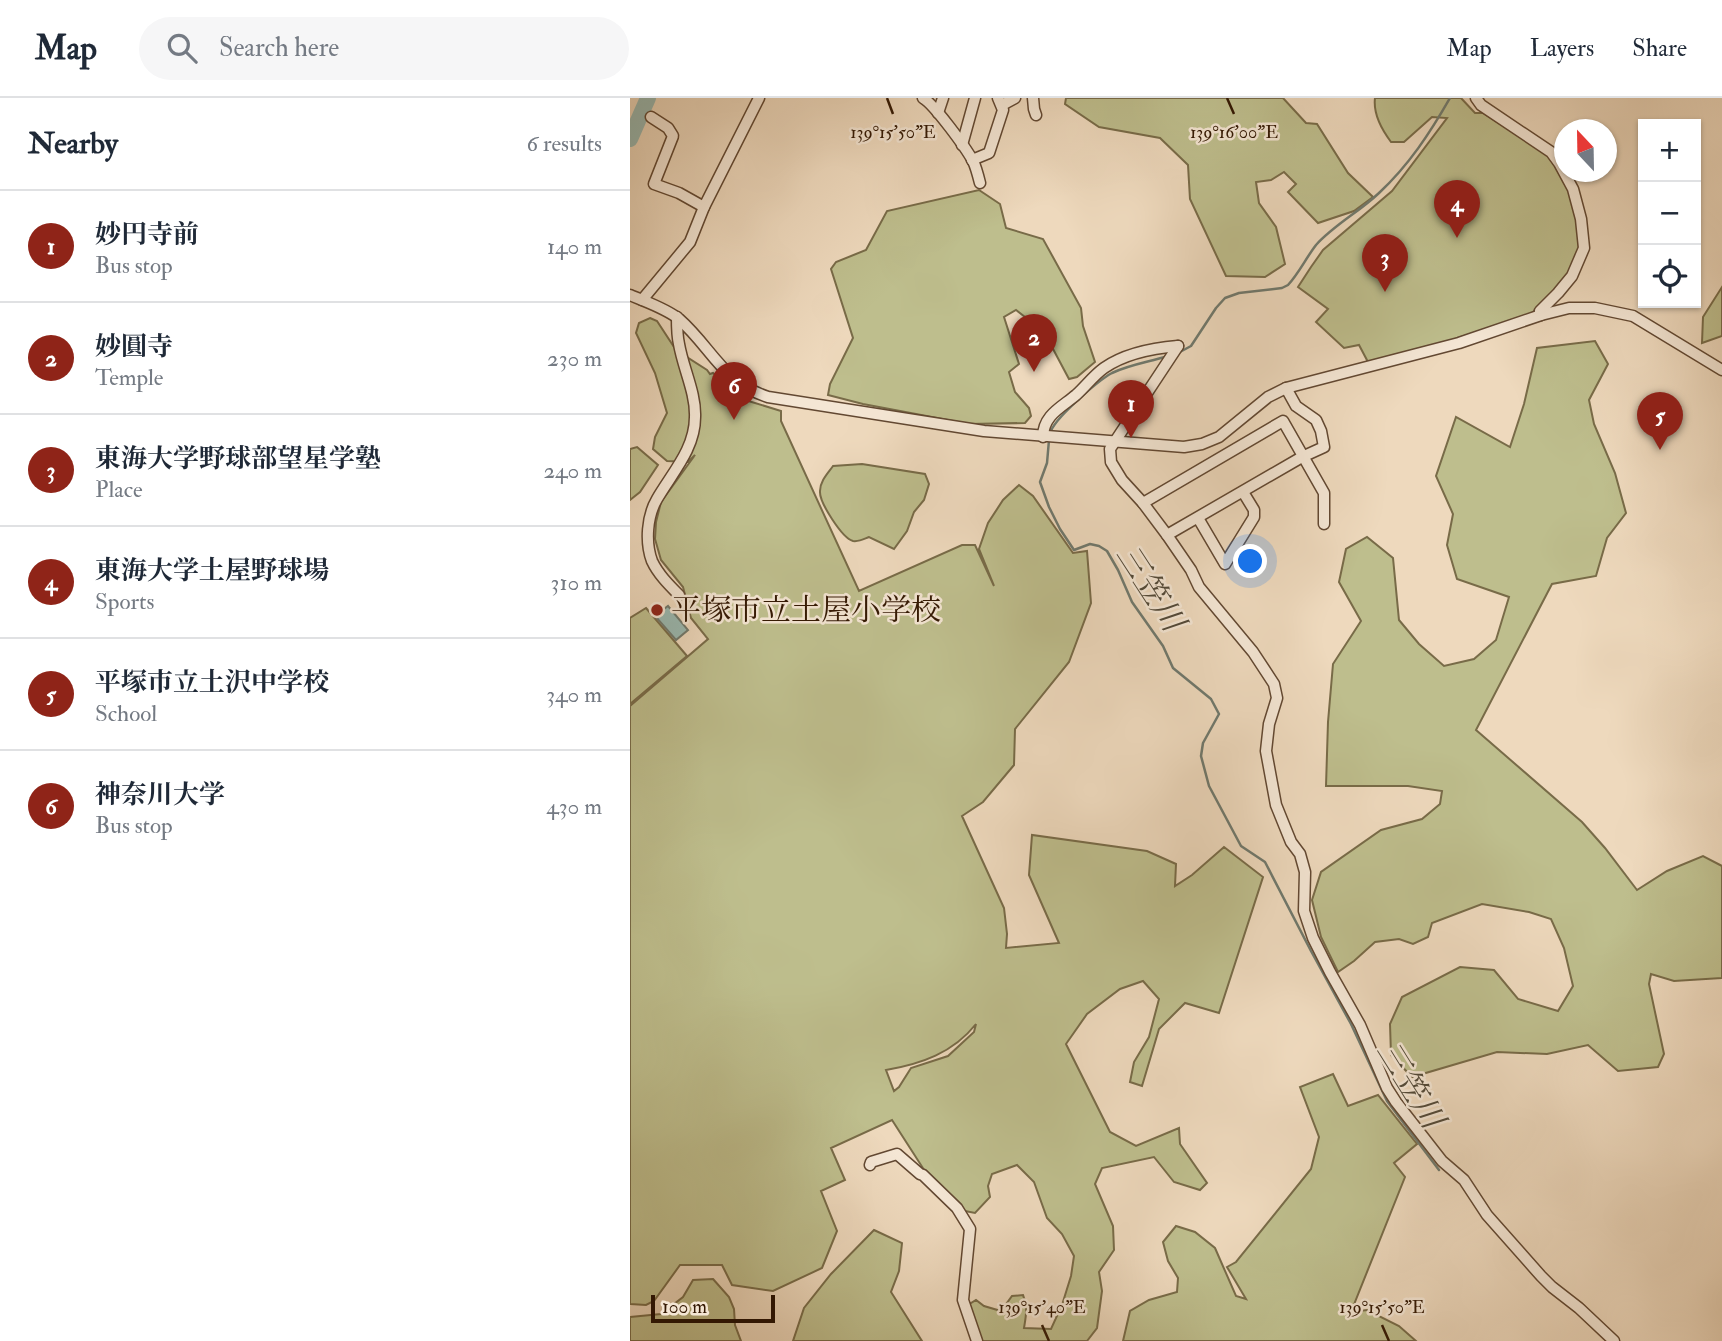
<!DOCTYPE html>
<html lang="en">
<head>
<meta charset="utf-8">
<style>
  body { margin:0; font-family:"IM FELL Double Pica","Noto Serif JP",serif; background:#f6f6f7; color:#1f2937 }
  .controls { position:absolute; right:21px; top:21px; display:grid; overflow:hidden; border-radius:0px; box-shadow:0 2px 5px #0004 }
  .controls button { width:63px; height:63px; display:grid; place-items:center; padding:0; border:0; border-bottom:2px solid #e0e1e3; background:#fff; color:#1f2937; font:35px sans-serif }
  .compass { position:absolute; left:924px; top:21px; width:63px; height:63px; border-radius:50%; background:#fff; box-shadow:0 2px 5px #0004; rotate:338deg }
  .scale { position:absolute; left:21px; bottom:18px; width:124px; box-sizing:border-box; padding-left:7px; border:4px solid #331803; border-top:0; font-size:19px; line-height:24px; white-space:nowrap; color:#331803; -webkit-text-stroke:5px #f4e6d4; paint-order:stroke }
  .you { position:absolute; left:621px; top:464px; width:24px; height:24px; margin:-18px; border:5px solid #fff; border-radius:50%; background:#1a73e8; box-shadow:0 0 0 10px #1a73e833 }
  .badge { display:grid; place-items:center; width:46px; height:46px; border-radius:50%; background:#8f2418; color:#fff; font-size:23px; font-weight:700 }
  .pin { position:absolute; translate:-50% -58px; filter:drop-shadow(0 2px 4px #0008) }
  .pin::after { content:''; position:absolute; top:37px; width:24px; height:21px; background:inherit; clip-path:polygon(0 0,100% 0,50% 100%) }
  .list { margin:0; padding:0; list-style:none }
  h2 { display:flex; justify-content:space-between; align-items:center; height:91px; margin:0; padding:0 28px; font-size:30px }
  h2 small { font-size:23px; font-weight:400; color:#747a83 }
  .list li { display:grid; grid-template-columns:46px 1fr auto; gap:21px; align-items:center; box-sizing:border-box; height:112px; padding:0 28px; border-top:2px solid #e0e1e3 }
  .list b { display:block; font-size:26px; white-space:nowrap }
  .list p { margin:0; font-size:23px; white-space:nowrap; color:#747a83 }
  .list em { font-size:23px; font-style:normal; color:#747a83 }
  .icon { flex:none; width:38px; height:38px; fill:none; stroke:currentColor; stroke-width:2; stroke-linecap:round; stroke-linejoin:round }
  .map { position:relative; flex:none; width:1092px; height:1243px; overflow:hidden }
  header { display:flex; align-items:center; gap:42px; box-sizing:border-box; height:98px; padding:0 35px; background:#fff; border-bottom:2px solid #e0e1e3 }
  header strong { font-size:33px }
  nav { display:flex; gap:38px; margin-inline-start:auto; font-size:24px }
  .search { width:490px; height:63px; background:#f6f6f7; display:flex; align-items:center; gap:18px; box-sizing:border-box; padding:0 24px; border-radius:38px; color:#747a83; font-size:26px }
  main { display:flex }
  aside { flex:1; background:#fff }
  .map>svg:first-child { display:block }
</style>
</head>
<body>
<header>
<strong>Map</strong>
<div class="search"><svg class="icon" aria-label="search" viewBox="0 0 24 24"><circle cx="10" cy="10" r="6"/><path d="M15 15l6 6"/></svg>Search here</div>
<nav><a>Map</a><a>Layers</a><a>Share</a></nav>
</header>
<main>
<aside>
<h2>Nearby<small>6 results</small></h2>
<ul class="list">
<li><span class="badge">1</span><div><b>妙円寺前</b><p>Bus stop</p></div><em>140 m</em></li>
<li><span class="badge">2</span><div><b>妙圓寺</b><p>Temple</p></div><em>230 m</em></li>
<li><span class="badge">3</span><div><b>東海大学野球部望星学塾</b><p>Place</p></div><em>240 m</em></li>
<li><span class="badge">4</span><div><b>東海大学土屋野球場</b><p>Sports</p></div><em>310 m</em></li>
<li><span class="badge">5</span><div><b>平塚市立土沢中学校</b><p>School</p></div><em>340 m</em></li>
<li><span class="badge">6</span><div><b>神奈川大学</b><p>Bus stop</p></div><em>430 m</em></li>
</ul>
</aside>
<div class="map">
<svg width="1092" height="1243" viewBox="0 0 1092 1243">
  <rect width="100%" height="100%" fill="#eed9bd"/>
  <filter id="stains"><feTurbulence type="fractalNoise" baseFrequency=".00286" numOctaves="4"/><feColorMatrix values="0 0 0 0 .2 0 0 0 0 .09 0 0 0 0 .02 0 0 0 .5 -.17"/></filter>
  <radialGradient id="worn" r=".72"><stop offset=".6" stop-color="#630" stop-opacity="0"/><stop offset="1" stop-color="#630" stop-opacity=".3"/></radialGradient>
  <!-- green -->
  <g fill="#bebe8d" stroke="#786b48" stroke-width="2" fill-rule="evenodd">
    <path d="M436,0H653L676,25L687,26L718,75L743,99L724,113L688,125L658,94L666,86L654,74L641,82L626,84L629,105L646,129L655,166L635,179L596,178L560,101L558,67L530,40L469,29L435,6Z"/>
    <path d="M745,0H831L845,15H853L917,56L937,86L948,127L949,152L938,176L926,192L901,216L819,243L738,264L729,247L714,250L686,224L698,211L668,189L681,169L693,152L762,93L817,20L802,19L774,44H761C752,32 743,16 745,0Z"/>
    <path d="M349,92L370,106L376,130L413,141L451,210L453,228L465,264L447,279L439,281L414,234L386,212L374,219L389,266L379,274L385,294L399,310L401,318L395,325L339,326L233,306L198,297L200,286L223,240L201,171L206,164L236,152L257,113Z"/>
    <path d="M1092,189V238L1072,245L1073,219Z"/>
    <path d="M20,220L27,223L46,252L77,272L80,276L83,275L112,301L151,313V323L229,493L332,447H345L364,488L349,451L358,425L373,402L389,387L403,398L443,455L457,453L461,505L439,564L385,631L384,667L353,704L332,718L374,810L377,836L376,850L429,845L399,777L402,737L517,753L546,766L545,788L562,777L594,749L633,779L589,915L555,905L529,931L512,988L500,984L504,964L519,939L529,901L513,883L490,891L457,916L436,946L480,1034L506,1048L549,1030L550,1046L577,1085L570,1092L544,1084L524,1059L472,1070L465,1086L483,1128L484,1152L469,1174L472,1193L467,1230L457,1243H348L338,1207L346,1202L354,1208L371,1213L382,1198L393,1197C398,1209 396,1218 394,1230L421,1231L432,1207L441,1178L444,1158L432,1136L417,1120L404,1084L387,1067L362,1076L358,1088L360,1099L345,1115L330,1112L298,1078L262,1022L201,1050L215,1082L191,1093L207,1133L192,1170L143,1193L102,1187L92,1167H50L24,1203L16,1207L0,1206V608L78,541L61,520L53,489L31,462L25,441L26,424L31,404L65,357L58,364L37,363L23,351L25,339L37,315L25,275L6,235L9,225ZM346,926L344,934L318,958L281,970L269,989L264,993L256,972C291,966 323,955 346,926Z"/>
    <path d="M965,243L978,266L959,302L964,326L985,375L996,415L977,440L966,478L922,486L846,632L952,724L975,750L1007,792L1037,773L1073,758L1092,768V880L1044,883L1021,876L1019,886L1034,956L1028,969L988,973L958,947L917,956L867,954L782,979L761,957L760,926L772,899L830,869L864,872L888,901L928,913L943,888L934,850L921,821L899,814L852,806L802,825L798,839L783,846L769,841L745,844L724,863L708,874L691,839L682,802L691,774L751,732L792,721L810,706L812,693L778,688H696L698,624L703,566L731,523L709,484L716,451L737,439L763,460L769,522L789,546L814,568L844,561L866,542L879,499L827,481L817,447L823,416L806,378L826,319L880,349L894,306L907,250Z"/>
    <path d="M7,349L28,367L10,394L0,402V351Z"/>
    <path d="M232,366L295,376L299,386L294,402L284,414L277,433L264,451L239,439C234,441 229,444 223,443C212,440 189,404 190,393C190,383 198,375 203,368Z"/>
    <path d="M16,510L57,558L0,606V520Z"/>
    <path d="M703,976L718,1008L748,997L787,1046L764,1065L775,1079L721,1214L737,1212L769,1228L786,1243H493L500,1213L519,1202L547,1194L548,1180L538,1163L533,1144L546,1128L565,1134L585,1150L606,1198L616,1201L597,1169L606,1164L681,1071L689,1039L670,989Z"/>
    <path d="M244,1132L272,1145L269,1173L261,1194L292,1243H163L174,1210L201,1176Z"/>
    <path d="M83,1181L99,1199L104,1211L105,1227L111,1243H0V1219L31,1216L53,1199L63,1182Z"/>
  </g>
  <!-- water -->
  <path fill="#99bab3" stroke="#70796d" stroke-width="2" d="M38,508L58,532L46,542L25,518Z"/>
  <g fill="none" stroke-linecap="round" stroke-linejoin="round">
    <!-- stream -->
    <g stroke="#70796d" stroke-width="2.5">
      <path d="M548,255L561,248L586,210L595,200L609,195L652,190L658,187C669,175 676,160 686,147C704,127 729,114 749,95C779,67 800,35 820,0"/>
      <path d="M420,336C422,322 469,282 482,275C499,267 518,264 535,259"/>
      <path d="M419,342L417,365L410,384L419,409L430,431L444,452L460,446L469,448L477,453L488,472L502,504L533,548L543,570L581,601L589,616L573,645L571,658L579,688L611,748L635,764L681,853L721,926L757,1003L809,1072"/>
    </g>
    <!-- river -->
    <path stroke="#99bab3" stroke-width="16" d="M0,41L18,0"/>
    <!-- minor casing -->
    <g stroke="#624832" stroke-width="13">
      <g id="minor">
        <path d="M293,0C304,6 336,50 343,63C346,69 348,77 350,85"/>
        <path d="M403,0L404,11L406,17"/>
        <path d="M846,0L851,7L921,54L929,65L943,91L951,121L954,150L942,178L928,195L910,213L911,217"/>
        <path d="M372,7L385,0"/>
        <path d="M308,15L313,0"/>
        <path d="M21,19L38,30L43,38L24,86L49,95L74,109"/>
        <path d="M332,47L345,0"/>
        <path d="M342,62L359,55L373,12L368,0"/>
        <path d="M0,197C16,204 35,210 49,221C82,250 92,284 138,299L354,333L554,349L572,346L589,339L638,299L656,290L829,245L911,217L939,210H965L1003,218L1092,272"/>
        <path d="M12,202L60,144L74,109L129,0"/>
        <path d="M47,219C47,228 47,238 49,246C53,270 66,295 65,319C65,351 42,375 27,401C17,418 15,444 22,463C28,476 39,487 49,497"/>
        <path d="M548,248L480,351L481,364L492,382L513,405L537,437L561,472L569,489L623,554L644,586L647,600L639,626L636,653L646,707L661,744L670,756L675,774L674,813L683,840L700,874L730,927L757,990L766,1004L812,1063L834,1082L857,1117L911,1178L922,1189L949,1210L984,1243"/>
        <path d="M413,339C413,317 432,309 446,297C456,288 463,278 474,270C494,256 524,250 548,248"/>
        <path d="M513,405L653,323L694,395V426"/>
        <path d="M568,420L595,466L624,419V412L613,394"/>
        <path d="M537,437L672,359L694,349L691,333L686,322L666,308L656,290"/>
        <path d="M240,1067L241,1064L267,1056L290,1076L293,1077L327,1110L340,1131L333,1202L347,1243"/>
      </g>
    </g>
    <!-- minor -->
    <use href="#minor" stroke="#f4e6d4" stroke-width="10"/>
  </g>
  <!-- ticks -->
  <path fill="none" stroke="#331803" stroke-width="2.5" d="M257,0L263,16M597,0L604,16M412,1227L419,1243M752,1227L759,1243"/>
  <!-- markers -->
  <circle fill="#8f2418" stroke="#f4e6d4" stroke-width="2.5" cx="27" cy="512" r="7"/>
  <g text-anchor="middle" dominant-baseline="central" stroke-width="5" stroke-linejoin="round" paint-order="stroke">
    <!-- poi labels -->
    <g font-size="30" fill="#331803" stroke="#f4e6d4" text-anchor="start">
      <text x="41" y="512">平塚市立土屋小学校</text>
    </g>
    <!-- water labels -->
    <g font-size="32" font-style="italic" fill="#524938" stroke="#f4e6d4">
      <text transform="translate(520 490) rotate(57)">三笠川</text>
      <text transform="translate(780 987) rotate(58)">三笠川</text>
    </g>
  </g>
  <g font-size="18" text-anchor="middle" fill="#331803" stroke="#f4e6d4" stroke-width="5" stroke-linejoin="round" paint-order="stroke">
    <text x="263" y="40">139°15'50"E</text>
    <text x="604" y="40">139°16'00"E</text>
    <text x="412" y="1215">139°15'40"E</text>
    <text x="752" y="1215">139°15'50"E</text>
  </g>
  <rect width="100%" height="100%" filter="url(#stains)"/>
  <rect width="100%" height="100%" fill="url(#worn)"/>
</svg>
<div class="controls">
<button>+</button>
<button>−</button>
<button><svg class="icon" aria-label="locate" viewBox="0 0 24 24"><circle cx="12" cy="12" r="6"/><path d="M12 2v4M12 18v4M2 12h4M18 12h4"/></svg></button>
</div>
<svg class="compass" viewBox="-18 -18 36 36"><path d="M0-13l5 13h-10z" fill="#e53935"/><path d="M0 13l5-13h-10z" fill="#747a83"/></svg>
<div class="scale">100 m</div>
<div class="you"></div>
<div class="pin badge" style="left:501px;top:340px">1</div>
<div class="pin badge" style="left:404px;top:274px">2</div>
<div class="pin badge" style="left:755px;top:194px">3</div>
<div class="pin badge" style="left:827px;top:140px">4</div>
<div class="pin badge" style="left:1030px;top:352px">5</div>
<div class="pin badge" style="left:104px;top:322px">6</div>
</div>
</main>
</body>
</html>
